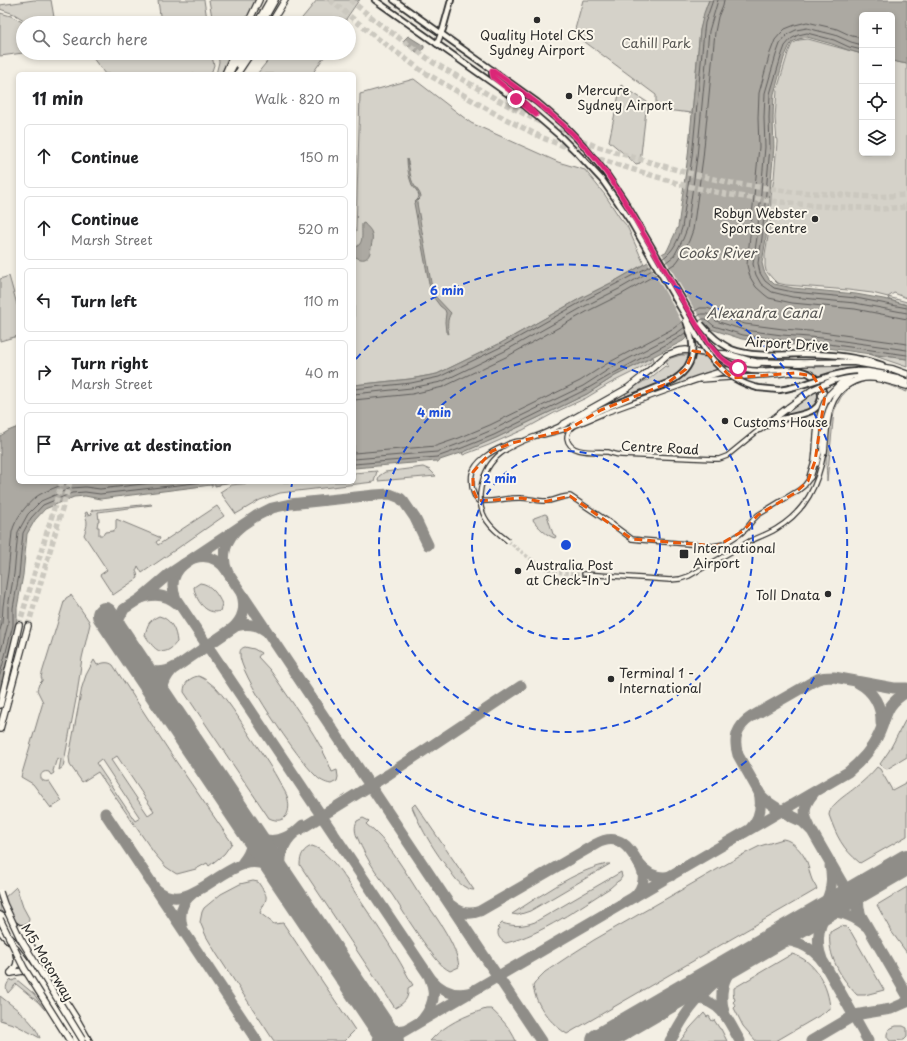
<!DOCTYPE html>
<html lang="en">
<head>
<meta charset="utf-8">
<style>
  body { margin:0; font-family:"Playpen Sans",sans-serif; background:#f2f2f2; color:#202124 }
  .controls { position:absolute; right:12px; top:12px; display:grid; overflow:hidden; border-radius:6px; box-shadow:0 2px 6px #0003 }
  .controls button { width:36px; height:36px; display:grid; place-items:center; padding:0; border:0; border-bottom:1px solid #e0e0e0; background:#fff; color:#202124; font:20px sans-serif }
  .stop { position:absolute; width:12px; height:12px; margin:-9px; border:3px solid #db2777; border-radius:50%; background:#fff }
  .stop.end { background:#db2777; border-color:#fff; box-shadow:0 1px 4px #0008 }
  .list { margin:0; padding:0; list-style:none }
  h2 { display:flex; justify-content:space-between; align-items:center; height:52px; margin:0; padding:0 16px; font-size:17px }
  h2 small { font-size:13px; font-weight:400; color:#757577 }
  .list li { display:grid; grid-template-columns:26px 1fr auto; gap:12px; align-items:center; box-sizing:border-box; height:64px; margin:0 8px 8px; padding:0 8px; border:1px solid #e0e0e0; border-radius:6px }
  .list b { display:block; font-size:15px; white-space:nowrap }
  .list p { margin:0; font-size:13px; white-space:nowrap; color:#757577 }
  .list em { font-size:13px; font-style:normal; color:#757577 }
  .icon { flex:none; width:22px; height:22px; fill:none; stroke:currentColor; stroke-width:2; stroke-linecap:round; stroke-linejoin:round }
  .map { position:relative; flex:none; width:907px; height:1041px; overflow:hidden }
  .search { position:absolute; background:#fff; box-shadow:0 2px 6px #0003; left:16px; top:16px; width:340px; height:44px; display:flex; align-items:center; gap:10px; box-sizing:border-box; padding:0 14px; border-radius:22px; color:#757577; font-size:15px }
  .panel { position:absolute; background:#fff; box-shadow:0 2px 6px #0003; left:16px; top:72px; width:340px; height:412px; border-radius:6px }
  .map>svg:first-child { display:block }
</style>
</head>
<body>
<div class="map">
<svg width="907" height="1041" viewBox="0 0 907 1041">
  <rect width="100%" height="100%" fill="#f3efe4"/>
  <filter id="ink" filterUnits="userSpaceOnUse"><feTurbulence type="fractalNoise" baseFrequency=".025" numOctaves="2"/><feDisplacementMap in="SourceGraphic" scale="8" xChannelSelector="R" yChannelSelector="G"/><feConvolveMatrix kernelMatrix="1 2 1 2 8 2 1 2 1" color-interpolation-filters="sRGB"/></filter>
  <g filter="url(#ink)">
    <!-- green -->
    <g fill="#d5d2c9" stroke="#807e7a" fill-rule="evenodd">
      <path d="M34,0H51L55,23H29L14,14L0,9V5Z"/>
      <path d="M158,0H204L207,19L206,21L196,23H161Z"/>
      <path d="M209,0H256L245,23H213Z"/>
      <path d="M317,0H360H359L346,19V23H298Z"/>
      <path d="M583,0H709L707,5L700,30L692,113L656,109V95L577,36L574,33Z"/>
      <path d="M0,13L11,16L24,23H23V53L0,56Z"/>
      <path d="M808,39L862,54V153H892V61L907,64V298L894,293L888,297L907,302V305L889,300L888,297L872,293L848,290L786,285L777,283L772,278L766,271L765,266V254L770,225L771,196L774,178L777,142L775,118L777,90L788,53L792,44L799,40Z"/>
      <path d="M89,53H211L214,65L211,74H105Z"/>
      <path d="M218,53H231L221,74H216L219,62Z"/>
      <path d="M274,53H327L312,74H257Z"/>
      <path d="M414,79L471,123L558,162L585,170L605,195L620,218L627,226L644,264L615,281L581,298L501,343L437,374L410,379L354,385V232L356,231L360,94Z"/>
      <path d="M621,85L647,102L640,163L636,164L609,141Z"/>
      <path d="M9,276L18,308V336L0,341V279Z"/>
      <path d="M869,354L907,359V367Z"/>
      <path d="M681,355H689L684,365L681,369L683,370L674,378L626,396L625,393L646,380H648L665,366L667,367L668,366L667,363H665L671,358Z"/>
      <path d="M695,355C707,359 716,356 728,357C734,357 741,361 747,363V365L713,373L709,372L702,374V376L664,389C667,386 671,385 675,383C686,376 693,367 695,355Z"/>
      <path d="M653,357L654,360L635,371L609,384L586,398L556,412L523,430L489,445L463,455L462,452L496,438L587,394L615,376Z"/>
      <path d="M812,365L814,367L858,366L877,369C855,366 839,371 819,377C816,375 812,372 808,370C795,364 774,368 760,368V374L725,378L724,374C753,365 782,366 812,365Z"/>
      <path d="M873,380L885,382L907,389V392L880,382L866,381L860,383L849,388L841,397L834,411L827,481C827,474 826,467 826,459C825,449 829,411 835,402C840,393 850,384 860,381C864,380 869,380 873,380Z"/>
      <path d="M815,392L818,394C818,411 796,413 784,417L783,415Z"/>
      <path d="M423,467L430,470L436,476L378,481L379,476L385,472Z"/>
      <path d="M377,471L374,482L280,493L260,500L236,514L220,492L231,485L260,482H354V473Z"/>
      <path d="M151,504L152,505L98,512L99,521H98L97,527H99V535H103L105,532L113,531L116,529V519L159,537L160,539L156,542L158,545L217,506L224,516L142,573L138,566L136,571L137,573L138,578L113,595L100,575L107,570L84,535C86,529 89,522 85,516L86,515L85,513L87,512L88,515L92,514L91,511L93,510Z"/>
      <path d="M545,514L547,515L553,534L556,536L555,538C547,536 538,527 533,520L534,518Z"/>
      <path d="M200,583C211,584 218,595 222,604L220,611C206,616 195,599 194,587Z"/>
      <path d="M71,595L89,621L90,624L82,658L77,694L63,767L59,770L61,759L57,758L53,771L54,773L51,775L49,772C38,769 38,784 49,781L62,801L51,808L33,784L21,777L43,702L37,690L39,684L42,681V679L41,677L43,670L64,602L66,598Z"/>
      <path d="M159,616C171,619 176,630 177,642C175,644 173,647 170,649C158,657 151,644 145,635C148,624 148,621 159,616Z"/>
      <path d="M245,647L254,649L261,653L258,657L270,670L277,680C296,709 320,738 332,772L337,770L338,777L337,781L331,784C325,783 319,780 315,775C299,760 237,672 240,653C240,649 242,648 245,647Z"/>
      <path d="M94,660L97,665C102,663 108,661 113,665L175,760L232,843L224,854L209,866L207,863L196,869L177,874L175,873L166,867L154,853L98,772L82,782L70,765L69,757L82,687L86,675ZM117,756L154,811L148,815L111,760ZM101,759L140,818L135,821L96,763Z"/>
      <path d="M198,676C205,678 211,684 216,688C232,705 244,727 257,746C265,758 273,770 280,783C282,787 285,791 287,796C292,811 286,826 269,818L184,692C184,683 189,678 198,676Z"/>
      <path d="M907,717V757L887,769L883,767L880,764L889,751Z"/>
      <path d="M877,767L880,769L892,790L907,782V836L860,863C842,848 837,837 829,815C830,804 848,794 856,787C864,781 871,774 877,767Z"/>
      <path d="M415,804L474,890C471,890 468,889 465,887C459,884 454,877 450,871C435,852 422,831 412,807Z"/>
      <path d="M363,818L369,821L366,824C373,830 380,836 386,844C397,858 407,874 417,890C431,910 457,943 459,967L450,971C440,966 434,956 427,947C415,931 404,913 393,896C380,878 366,859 358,839C355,833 354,827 357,821Z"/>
      <path d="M783,839C793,840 803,853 807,862C809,867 809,872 811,877C812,881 815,885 817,889L814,891L567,1034C551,1024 536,1006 533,986L537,980L545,972L569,956L594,940L744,854L760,846Z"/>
      <path d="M312,846C331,851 353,890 364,906C381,931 397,955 411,982L413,985L408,988C409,999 404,1003 395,1008L300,865C300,856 303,849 312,846Z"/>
      <path d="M607,864H610L530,911L518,915L512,914C524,906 536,898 548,891C567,879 585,869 607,864Z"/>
      <path d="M621,872L622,877L619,881H618L610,888C578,908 543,934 506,943C500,940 496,935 499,929L497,928L502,923C514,927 524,926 535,922Z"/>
      <path d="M253,881L258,882C269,899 268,895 260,913L274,924L283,923L355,1030L344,1041H274L216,953L206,936L200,922L202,912L204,908L221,894L240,884Z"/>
      <path d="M16,887L17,889L23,907L29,918C29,924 26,925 21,927L0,912V900L3,899Z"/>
      <path d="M907,887V953L891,931L877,905Z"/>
      <path d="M841,926L846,927L851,932L884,990L865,995H857C841,978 827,956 830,932Z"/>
      <path d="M792,954C815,960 829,987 830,1009H828L824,1013L776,1041H756L743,1026L734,1008L736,1006L733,1002L735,1000L733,995L734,994V988Z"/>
      <path d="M11,979L12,981L16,979L34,994L45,1010L38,1002L16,984L8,993C5,988 6,984 11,979Z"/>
      <path d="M0,996C15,1008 34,1020 40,1038L16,1025L0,1020Z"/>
      <path d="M486,1009H491C502,1019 510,1028 516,1041H430C444,1025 466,1015 486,1009Z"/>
      <path d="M704,1013L707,1017L709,1016L712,1021L714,1020L720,1029H721L727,1041H680L691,1027Z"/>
      <path d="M896,1026H903L907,1028V1037L904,1040L890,1041L887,1037V1034L889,1029Z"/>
    </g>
    <!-- water -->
    <g fill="#aca9a2" stroke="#787772">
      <path d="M709,0H907V64L892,61V15H862V54L848,50L832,44L807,37L799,39L792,42L789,47L784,58L774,94L773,118L774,147L766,238L762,263L764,271L769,279L774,284L793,288L856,294L889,300L907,305V359L820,347L781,344L742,339L711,329L704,322L683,341L615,376L587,394L496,438L464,452L440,460L439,462H437L436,461L354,468V385L410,379L437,374L501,343L581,298L615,281L667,251L678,227L688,156L700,30L704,13Z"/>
      <path d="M408,36L424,46V48L420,53H418L404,43L403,41Z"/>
      <path d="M407,159L408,162C410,169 410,179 414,185C417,190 420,192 421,197L417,201V203L433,294L451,313C447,319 447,326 449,334L446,332L445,322L446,313L445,310L440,306L431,294L414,203L418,199L419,196C418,191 415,189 412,185C409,178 407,167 407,159Z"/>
      <path d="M364,223C367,227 371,229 372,234C373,238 372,242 371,247C370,258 365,263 354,256V248C365,244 361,234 362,224Z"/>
      <path d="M18,427V482H235L220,484V485L215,486V484H212V486H211V485L100,499L85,496L74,497L45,509L35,520L27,534L23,575L17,608V626L0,694V436L8,431Z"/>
    </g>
    <!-- pier -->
    <path fill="#f3efe4" d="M661,252L693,307L712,332L710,331L704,325L688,338L686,331L676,311L647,260Z"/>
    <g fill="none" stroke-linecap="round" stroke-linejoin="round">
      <!-- shore -->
      <g stroke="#5f5d5b" stroke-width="1">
        <path d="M862,38L852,36L837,29L807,22L795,25L785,29L781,33L775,40L770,53L759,93L758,118L759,147L747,265L750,277L756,287L765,295L769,298L792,303L855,309L907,319"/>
        <path d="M862,45L851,42L835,35L807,28L796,30L788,34L785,37L780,44L776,55L765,93L764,118L765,147L757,237L753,264L756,275L761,284L772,292L792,297L855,303L907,313"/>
        <path d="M862,50L849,47L834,40L807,33L798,35L791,39L785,46L781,57L770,94L769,118L770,147L762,238L758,263L760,273L765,281L774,288L793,292L856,298L907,308"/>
        <path d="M662,259C674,251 678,240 682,228L692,157L704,31L705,23L713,0"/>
        <path d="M665,263L674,256L683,239L687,229L697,157L709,31L718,0"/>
        <path d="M668,268L676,263L679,259L689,241L693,230L703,158L715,32L718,17L723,5L724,0"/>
        <path d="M693,312L700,308H707L713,310L720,316L745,324L783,329L822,332L907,344"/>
        <path d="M697,317L701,314H707L711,316L716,321L744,330L782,335L822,338L907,350"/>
        <path d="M699,321L703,319H706L714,326L743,335L781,340L821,343L907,355"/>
        <path d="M354,389L411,383L439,377L503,346L583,301L616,284L652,265"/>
        <path d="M354,394L411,388L441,382L505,351L585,306L619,289L654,269"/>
        <path d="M354,400L412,394L443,387L508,356L588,311L622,294L657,274"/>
        <path d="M354,453L436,446L459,438L490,425L580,381L608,363L674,328L683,321"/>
        <path d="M354,459L437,452L461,443L492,430L583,386L611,368L677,333L685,327"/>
        <path d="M354,464L437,457L462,448L494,435L585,390L614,373L680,337L686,332"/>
        <path d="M0,630L2,623L3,606L8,573L12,532C15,519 26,505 36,497C42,492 64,484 71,482"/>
        <path d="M0,655L8,624V607L14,574L18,532L28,514L41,501L71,488L85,487L100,489L160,482"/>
        <path d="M0,675L13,625V608L19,575L23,533L31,518L43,505L72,493L85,492L100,494L204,482"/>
      </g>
      <!-- taxiway -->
      <g stroke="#8f8d88" stroke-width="11">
        <path d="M240,527C226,538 220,557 228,573L541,1041"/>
        <path d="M194,558C207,554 219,559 227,571"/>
        <path d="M184,564C173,573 170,585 176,599L431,979C441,991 453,996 468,993"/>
        <path d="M141,598C154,593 168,595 179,605"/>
        <path d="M233,628C243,619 246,608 242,595"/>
        <path d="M132,654L119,634L117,629V624L119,619L124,609L141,598L169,574L256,516L272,508L290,504L375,495L390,494L400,498L404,502L415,518L428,545"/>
        <path d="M133,655C135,657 136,661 138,663C147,674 164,674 175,667"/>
        <path d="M858,683C873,691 882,706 881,723"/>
        <path d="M176,719C164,702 155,689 172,670L236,626C247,623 257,624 266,631"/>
        <path d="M105,813L257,1041"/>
        <path d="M242,817C245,823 248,829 253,833C265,844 280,841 292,834"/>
        <path d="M792,817L803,822L812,831L907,995"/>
        <path d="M798,819C786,813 768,805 760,794L738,755C733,739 736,727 751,717L814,681C820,677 827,677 834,677L894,688H907"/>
        <path d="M810,827C803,814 803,806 813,794"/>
        <path d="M751,828C760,818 762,805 759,792"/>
        <path d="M299,830L389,774L521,686"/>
        <path d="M243,862C251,852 255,839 247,828"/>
        <path d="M243,863L280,841"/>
        <path d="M284,880C278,865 280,848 291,836C295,832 299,829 303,825"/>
        <path d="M157,890C195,922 235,836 275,871C282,877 288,888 293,896"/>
        <path d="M634,897C644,887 646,875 639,864C647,874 658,879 671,876"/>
        <path d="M452,906C460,913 470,915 480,911L596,844C618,832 629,846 639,864"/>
        <path d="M860,912C855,895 863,888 876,880"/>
        <path d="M817,913C830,901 834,883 830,866"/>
        <path d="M805,922C809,919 814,916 819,914C835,908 853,915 866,926"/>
        <path d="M182,926C179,914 182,902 192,894"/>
        <path d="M772,942C792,937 812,946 824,963L868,1041"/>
        <path d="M822,959C815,942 818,919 833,906C838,901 846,899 851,894"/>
        <path d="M359,993C371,1010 380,1035 404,1030"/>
        <path d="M654,1009C660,1006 666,1001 673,999C692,993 715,1000 726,1017C731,1024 735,1033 740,1041"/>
        <path d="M725,1015C720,1000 721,985 729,972"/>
        <path d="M375,1019C380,1026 381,1033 378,1041"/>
        <path d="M423,1019C433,1007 437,994 430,979"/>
        <path d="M387,1041L848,772C860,762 870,752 877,738C888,717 883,706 907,692"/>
        <path d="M600,1041L607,1037"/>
        <path d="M614,1041L621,1030L635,1020"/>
        <path d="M670,1041C677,1030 682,1019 690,1009C714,977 747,956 781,936"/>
        <path d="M811,1041L855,1015L866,1013L891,1009L907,1002"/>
      </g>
      <!-- runway -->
      <g stroke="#8f8d88" stroke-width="26">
        <path d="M105,615L391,1041"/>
        <path d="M599,1041L907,862"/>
      </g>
      <!-- minor-tunnel -->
      <path stroke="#cbc8bf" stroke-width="3.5" stroke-dasharray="3.5 2" stroke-linecap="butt" d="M508,541C522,552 539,568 556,572C565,574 575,574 584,574"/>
      <!-- highway-tunnel -->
      <g stroke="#cbc8bf" stroke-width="5.5" stroke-dasharray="5.5 3" stroke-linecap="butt">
        <path d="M330,0L373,35L422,71L496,114L543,138L596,158L683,185L725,194L771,201L818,206L882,209L907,207"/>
        <path d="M350,0L381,25L434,63L498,100L538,121L595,146L684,172L731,183L793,192L814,193L872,197L907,195"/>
        <path d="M19,625L62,482"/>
        <path d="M28,626L70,482"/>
      </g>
      <!-- minor casing -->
      <g stroke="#2b2b2b" stroke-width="6">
        <g id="minor">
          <path d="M701,380L774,375L791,373L804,374"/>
          <path d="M691,382L605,413L572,427C569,430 567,433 567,438C569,455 596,451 608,452C612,453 616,455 621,455L714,459H719L727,456L760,429"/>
          <path d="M543,435L570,428"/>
          <path d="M522,441C516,441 509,443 504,446C492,451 475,461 472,474C471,478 472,483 472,487C473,492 474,497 478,501C492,503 507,497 521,498C530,498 539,502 549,501C556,500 562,496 570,496L609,522L632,539L641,540L713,546L724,544L740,534L746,529L753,520L758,515L799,490L804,486L811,477"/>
          <path d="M817,464L820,451L823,415"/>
          <path d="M480,494C484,459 504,448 533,437C543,434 552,429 562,425"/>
          <path d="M750,541C759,537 768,534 776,529C806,511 818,485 824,452"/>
          <path d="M584,574L670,580"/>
        </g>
      </g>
      <!-- major casing -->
      <g stroke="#2b2b2b" stroke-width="8">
        <g id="major">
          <path d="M375,0L525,106L561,137L579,155L603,181L617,201L631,222L679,305"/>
          <path d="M394,0L537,102L565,126L583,145L605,172L624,200L711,348"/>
          <path d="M437,44L443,29L451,0"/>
          <path d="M492,70V73L493,77L521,99"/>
          <path d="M731,349C755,358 781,354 805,354C830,354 858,357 882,365"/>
          <path d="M759,371C771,371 784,368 796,370C825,373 827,399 825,422"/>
          <path d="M857,371H867L885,374"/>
          <path d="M758,388L779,390"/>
          <path d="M768,425C774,422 780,419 787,418C801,414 824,413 821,392"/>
          <path d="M572,427L577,422L601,410L670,382C681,376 690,367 692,355"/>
        </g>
      </g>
      <!-- highway casing -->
      <g stroke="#2b2b2b" stroke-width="8">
        <g id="highway">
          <path d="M248,23L259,0"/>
          <path d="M257,23L270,0"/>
          <path d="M262,23L275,0"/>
          <path d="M271,23L285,0"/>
          <path d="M239,65L246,53"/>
          <path d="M225,74L234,53"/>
          <path d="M229,74L240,53"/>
          <path d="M237,74L251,53"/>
          <path d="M797,363L853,362L893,369L907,374"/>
          <path d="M834,380C858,372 883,373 907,382"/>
          <path d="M689,382C712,374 735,367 758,364"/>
          <path d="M829,395L840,384L850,377"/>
          <path d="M562,425L628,388L643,376L667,355L678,351L686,350L705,353L727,354L747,360L756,362L801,363"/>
          <path d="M760,429L789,407"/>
          <path d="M824,452C827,427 825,396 850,383C857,379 866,377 874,378C885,379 896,383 907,386"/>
          <path d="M810,477L815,461L816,451"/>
          <path d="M0,705L19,625"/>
          <path d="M0,729L28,626"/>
          <path d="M0,915L19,928H26L24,933V936L30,944L32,947"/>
          <path d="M0,919L20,938"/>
          <path d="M0,931L9,941"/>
          <path d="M26,944L35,954L76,1018L89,1041"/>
          <path d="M16,949L32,970L76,1041"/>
          <path d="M11,973C16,967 19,963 16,954"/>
          <path d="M11,973L23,971L30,974"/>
        </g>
      </g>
      <!-- minor -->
      <use href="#minor" stroke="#fbf7ec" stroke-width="3.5"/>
      <!-- major -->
      <use href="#major" stroke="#fbf7ec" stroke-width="4.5"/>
      <!-- highway -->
      <use href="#highway" stroke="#fbf7ec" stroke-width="5.5"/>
      <!-- minor-bridge casing -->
      <g stroke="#2b2b2b" stroke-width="6" stroke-linecap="butt">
        <g id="minor-bridge">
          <path d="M480,494C479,517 491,528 508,541"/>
          <path d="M670,580L680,579L689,576L750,541"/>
        </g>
      </g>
      <!-- major-bridge casing -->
      <g stroke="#2b2b2b" stroke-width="8" stroke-linecap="butt">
        <g id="major-bridge">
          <path d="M679,305C701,342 713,377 758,388"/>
          <path d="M686,321C690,333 694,342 692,355"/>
          <path d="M701,324C710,335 719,343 731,349"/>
          <path d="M711,348C724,364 739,371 759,371"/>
          <path d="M779,390C806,387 830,372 857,371"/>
        </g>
      </g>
      <!-- highway-bridge casing -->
      <g stroke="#2b2b2b" stroke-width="8" stroke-linecap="butt">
        <g id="highway-bridge">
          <path d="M789,407L812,390L834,380"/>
          <path d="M816,451C817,431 818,413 829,395"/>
          <path d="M0,892L4,904L20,938L82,1039"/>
          <path d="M0,919L24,968L70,1041"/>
        </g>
      </g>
      <!-- minor-bridge -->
      <use href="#minor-bridge" stroke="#fbf7ec" stroke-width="3.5"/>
      <!-- major-bridge -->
      <use href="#major-bridge" stroke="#fbf7ec" stroke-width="4.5"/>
      <!-- highway-bridge -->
      <use href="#highway-bridge" stroke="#fbf7ec" stroke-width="5.5"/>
    </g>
  </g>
  <g fill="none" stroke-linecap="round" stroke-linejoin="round" filter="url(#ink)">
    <!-- route -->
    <path stroke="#db2777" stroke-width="5" d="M516,99L536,115L526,104L493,77L492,73V70C530,97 568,124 597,161C615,183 629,208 643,233C665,269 685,307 708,343C716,354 725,363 738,368"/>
  </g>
  <!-- marked area -->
  <path fill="none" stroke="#e8590c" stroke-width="3" stroke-dasharray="8 5" stroke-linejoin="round" d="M693,351L707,353L732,378L795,373L813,376L825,395L815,461L808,481L795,493L758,515L743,531L717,546L632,539L570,496L543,502L521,498L478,501L473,490V472L492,451L512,443L567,430L601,410L666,384L686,369Z"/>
  <!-- distance rings -->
  <g fill="none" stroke="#1d4ed8" stroke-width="2" stroke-dasharray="7 5">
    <circle cx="566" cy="545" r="94"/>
    <circle cx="566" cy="545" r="187"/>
    <path d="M356 359A281 281 0 1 1 292 484"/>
  </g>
  <!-- markers -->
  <g fill="#2b2b2b" stroke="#fbf7ec" stroke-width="1.5">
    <circle cx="537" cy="20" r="4"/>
    <circle cx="569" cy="96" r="4"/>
    <circle cx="815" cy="219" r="4"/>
    <circle cx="725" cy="421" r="4"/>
    <rect x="679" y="549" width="10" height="10" rx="2"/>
    <circle cx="518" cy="571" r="4"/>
    <circle cx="828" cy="594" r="4"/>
    <circle cx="611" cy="679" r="4"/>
  </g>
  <g text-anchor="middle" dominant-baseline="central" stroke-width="4" stroke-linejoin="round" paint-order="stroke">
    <!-- poi labels -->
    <g font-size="13" fill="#2b2b2b" stroke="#fbf7ec" text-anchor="start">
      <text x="537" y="34" text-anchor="middle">Quality Hotel CKS<tspan x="537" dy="15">Sydney Airport</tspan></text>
      <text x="577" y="89">Mercure<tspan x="577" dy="15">Sydney Airport</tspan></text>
      <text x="807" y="212" text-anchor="end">Robyn Webster<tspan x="807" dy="15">Sports Centre</tspan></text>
      <text x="733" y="421">Customs House</text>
      <text x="693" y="547">International<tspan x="693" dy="15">Airport</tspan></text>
      <text x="526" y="564">Australia Post<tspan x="526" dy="15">at Check-In J</tspan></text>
      <text x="820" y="594" text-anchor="end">Toll Dnata</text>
      <text x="619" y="672">Terminal 1 -<tspan x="619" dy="15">International</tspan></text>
    </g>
    <!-- park labels -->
    <g font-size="13" fill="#565552" stroke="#fbf7ec">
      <text x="656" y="42">Cahill Park</text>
    </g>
    <!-- street labels -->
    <g font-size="13" fill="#2b2b2b" stroke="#fbf7ec">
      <text transform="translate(787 343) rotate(3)">Airport Drive</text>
      <text transform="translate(660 447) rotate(3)">Centre Road</text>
      <text transform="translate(48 962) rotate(59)">M5 Motorway</text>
    </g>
    <!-- water labels -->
    <g font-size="14" font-style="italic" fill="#585755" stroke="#fbf7ec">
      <text x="717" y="252">Cooks River</text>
      <text x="764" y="312">Alexandra Canal</text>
    </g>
  </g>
  <circle cx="566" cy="545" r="6" fill="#1d4ed8" stroke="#fbf7ec" stroke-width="2"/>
  <g font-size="12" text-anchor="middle" font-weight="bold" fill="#1d4ed8" stroke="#fbf7ec" stroke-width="4" stroke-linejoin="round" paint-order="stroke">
    <text x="447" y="295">6 min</text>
    <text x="434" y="417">4 min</text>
    <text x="500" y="483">2 min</text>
  </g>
</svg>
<div class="controls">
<button>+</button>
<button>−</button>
<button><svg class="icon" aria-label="locate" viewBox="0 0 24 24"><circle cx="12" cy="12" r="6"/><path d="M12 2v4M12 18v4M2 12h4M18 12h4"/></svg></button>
<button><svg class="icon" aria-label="layers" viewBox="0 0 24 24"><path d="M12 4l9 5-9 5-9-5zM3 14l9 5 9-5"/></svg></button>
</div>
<div class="stop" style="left:738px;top:368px"></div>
<div class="stop end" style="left:516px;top:99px"></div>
<div class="search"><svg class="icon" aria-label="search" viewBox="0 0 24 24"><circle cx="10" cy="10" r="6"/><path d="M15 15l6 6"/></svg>Search here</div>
<section class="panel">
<h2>11 min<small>Walk · 820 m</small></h2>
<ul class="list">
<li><svg class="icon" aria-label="ahead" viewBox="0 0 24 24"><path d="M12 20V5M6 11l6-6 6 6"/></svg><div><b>Continue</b></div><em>150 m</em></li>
<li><svg class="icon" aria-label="ahead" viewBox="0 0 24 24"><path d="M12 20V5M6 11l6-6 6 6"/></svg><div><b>Continue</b><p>Marsh Street</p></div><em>520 m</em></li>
<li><svg class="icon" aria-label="left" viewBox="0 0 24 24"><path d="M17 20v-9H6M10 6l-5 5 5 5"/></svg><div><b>Turn left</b></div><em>110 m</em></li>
<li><svg class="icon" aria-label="right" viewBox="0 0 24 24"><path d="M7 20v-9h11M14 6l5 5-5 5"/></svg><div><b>Turn right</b><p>Marsh Street</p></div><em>40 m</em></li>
<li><svg class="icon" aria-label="arrive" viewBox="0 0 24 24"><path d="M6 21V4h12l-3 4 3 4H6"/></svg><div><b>Arrive at destination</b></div></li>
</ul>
</section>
</div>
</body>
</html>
